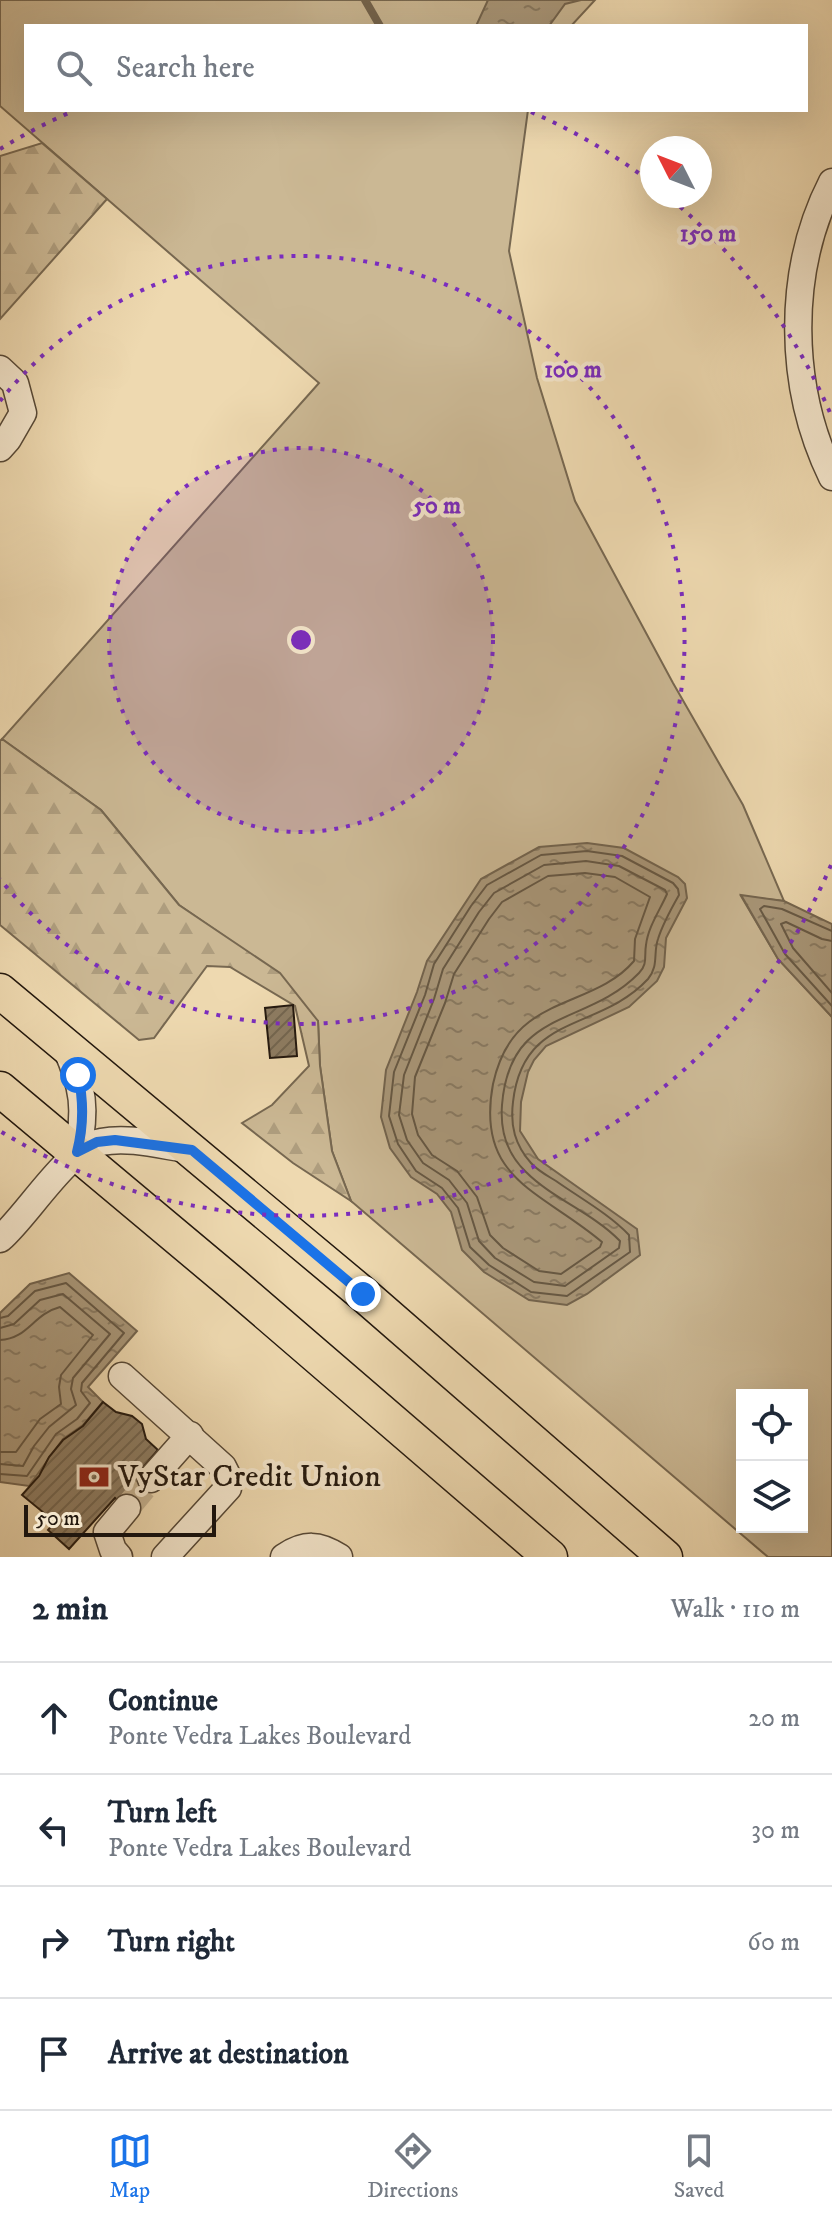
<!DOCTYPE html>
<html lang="en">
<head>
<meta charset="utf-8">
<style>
  body { margin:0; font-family:"IM FELL DW Pica",serif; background:#f2f2f3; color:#1f2937 }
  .controls { position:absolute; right:24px; bottom:24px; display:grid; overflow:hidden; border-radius:0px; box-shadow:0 8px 32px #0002 }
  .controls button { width:72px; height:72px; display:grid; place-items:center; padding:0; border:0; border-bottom:2px solid #e0e1e3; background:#fff; color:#1f2937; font:40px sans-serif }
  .compass { position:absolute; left:640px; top:136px; width:72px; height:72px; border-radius:50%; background:#fff; box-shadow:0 8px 32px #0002; rotate:312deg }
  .scale { position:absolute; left:24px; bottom:20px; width:192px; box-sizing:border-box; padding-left:8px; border:4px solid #23180e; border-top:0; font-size:22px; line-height:28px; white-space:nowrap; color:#23180e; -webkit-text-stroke:6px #f4e6cc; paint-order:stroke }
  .stop { position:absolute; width:24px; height:24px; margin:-18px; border:6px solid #1a73e8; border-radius:50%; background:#fff }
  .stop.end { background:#1a73e8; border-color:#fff; box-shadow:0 2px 8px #0008 }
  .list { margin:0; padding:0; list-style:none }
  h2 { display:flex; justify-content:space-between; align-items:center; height:104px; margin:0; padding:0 32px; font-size:34px }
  h2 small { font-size:26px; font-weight:400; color:#747a83 }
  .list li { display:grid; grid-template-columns:52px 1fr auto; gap:24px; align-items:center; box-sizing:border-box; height:112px; padding:0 32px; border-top:2px solid #e0e1e3 }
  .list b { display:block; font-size:30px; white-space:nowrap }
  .list p { margin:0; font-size:26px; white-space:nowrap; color:#747a83 }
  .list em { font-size:26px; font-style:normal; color:#747a83 }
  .icon { flex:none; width:44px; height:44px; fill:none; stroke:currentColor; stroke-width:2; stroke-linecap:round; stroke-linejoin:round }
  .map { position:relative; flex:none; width:832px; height:1557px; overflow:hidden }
  .search { position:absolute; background:#fff; box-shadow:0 8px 32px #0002; left:24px; right:24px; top:24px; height:88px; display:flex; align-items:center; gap:20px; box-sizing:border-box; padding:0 28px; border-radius:0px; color:#747a83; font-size:30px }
  .sheet { height:552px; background:#fff }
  nav { display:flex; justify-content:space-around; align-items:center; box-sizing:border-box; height:112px; border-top:2px solid #e0e1e3; background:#fff; font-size:22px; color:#747a83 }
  nav a { display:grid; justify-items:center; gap:4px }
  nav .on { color:#1a73e8 }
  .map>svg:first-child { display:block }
</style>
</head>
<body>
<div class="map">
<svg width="832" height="1557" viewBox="0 0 832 1557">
  <defs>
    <pattern id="forest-firs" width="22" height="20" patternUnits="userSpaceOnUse" patternTransform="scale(2)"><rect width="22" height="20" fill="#cbb894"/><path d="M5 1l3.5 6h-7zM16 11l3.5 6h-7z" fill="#ae9d7e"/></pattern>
    <pattern id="water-ripples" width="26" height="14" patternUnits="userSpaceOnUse" patternTransform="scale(2)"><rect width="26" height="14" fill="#a99779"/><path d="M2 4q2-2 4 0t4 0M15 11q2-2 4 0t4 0" fill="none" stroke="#897a62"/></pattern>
    <pattern id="building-hatch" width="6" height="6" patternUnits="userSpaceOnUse" patternTransform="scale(2)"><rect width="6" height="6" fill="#8d7c62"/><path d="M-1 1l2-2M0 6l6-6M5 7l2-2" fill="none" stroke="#73654f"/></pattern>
  </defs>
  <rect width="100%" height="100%" fill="#eed9b0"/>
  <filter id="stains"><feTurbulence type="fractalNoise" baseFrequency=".0025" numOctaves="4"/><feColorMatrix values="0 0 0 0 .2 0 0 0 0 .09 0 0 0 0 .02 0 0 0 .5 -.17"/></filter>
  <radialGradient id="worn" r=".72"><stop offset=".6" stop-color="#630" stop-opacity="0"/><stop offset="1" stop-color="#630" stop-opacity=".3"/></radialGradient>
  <!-- grass -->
  <path fill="#cbb894" stroke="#776851" stroke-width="2" fill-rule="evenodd" d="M0,0H595L571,26H26V110H528L509,251L537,378L575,501L673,683L743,805L784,901L741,896L778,959L832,1017V1557H768L351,1201L332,1151L320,1066L318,1021L224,936L179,905L101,810L2,739L319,383L0,106ZM742,1395H802V1527H742Z"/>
  <!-- forest -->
  <g fill="url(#forest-firs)" stroke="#776851" stroke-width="2">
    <path d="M42,143L107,199L0,319V156Z"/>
    <path d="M2,739L101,810L179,905L280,973L318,1021L320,1066L332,1151L351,1201L293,1163L242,1123L272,1105L309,1066L295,1006L230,967L207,966L154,1038L139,1040L0,925V741Z"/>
  </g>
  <!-- water -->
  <g fill="url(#water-ripples)" stroke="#73644e" stroke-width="2">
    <path d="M488,0H581L565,4L549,26H476Z"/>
    <path d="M587,843L624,848L678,877L685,884L687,898L666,938L664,967L657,981L629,1007L546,1046L534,1060L528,1072L521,1102L520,1131L538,1159L637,1229L640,1255L587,1294L567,1305L529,1300L484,1272L462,1250L451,1212L437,1194L411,1177L390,1148L381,1117L386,1070L417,992L427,961L481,879L539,847Z"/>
    <path d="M741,895L784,901L832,924V1017L778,959Z"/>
    <path d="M69,1273L137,1331L88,1387L103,1402L83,1425L63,1439L29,1486L0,1482V1313L30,1284Z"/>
  </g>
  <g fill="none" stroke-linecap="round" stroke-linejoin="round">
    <!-- shore -->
    <g stroke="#665844" stroke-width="2">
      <path d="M587,851L622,856L673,883L678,889L679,895C671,909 663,923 658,939C653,953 659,966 648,979C599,1032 523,1012 513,1102C510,1126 515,1145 531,1163C538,1171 548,1176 556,1181C580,1198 609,1214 629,1235L630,1252L567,1296L531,1292L489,1265L470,1247L458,1208L442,1188L416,1171L398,1144L389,1116L394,1072L425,995L434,964L471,906L487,885L541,855Z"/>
      <path d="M586,861L619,866L665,890L667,894C660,910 648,927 646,945C644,956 648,964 639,973C586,1028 510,1006 502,1105C500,1131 506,1153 526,1172C553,1199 593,1213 620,1241L619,1248L565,1286L534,1282L495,1258L479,1241L467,1203L449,1180L423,1163L407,1140L399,1115L404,1075L434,999L443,969L479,912L494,893L544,865Z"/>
      <path d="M585,873L615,877L650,897L635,939L634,961C606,994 562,997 529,1022C509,1037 498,1061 493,1084C475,1180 542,1191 602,1242L600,1247L561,1274L539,1271L503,1248L490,1235L477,1197L457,1171L432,1155L418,1135L412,1114L415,1077L445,1003L454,974L489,919L502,902L548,876Z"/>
      <path d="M832,931L782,909L764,906L760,909L785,954L832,1006"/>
      <path d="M832,941L822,939L786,922L781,924L793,948L832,993"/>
      <path d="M0,1318L8,1316L35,1291L66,1283L124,1333L82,1383L81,1391L90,1403L77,1419L56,1434L27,1476L0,1474"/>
      <path d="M0,1328L14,1324L40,1300L63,1294L110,1334L73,1378L71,1389L76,1405L49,1427L34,1446L23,1466L0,1464"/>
      <path d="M0,1340C28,1339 33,1314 60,1307L93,1335L61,1375L59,1387L61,1404L40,1419L16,1452H0"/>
    </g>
    <!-- stream -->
    <path stroke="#73644e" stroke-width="8" d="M365,0L380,26"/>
  </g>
  <!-- building -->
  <g fill="url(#building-hatch)" stroke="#23180e" stroke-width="2">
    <path d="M293,1005L297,1056L270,1058L265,1008Z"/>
    <path d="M103,1402L116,1412L132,1416L142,1424L146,1439L158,1450L141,1470L155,1483L131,1512L115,1498L69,1549L48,1530L55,1522L22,1495L39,1476L49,1457L63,1440L83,1426Z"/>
  </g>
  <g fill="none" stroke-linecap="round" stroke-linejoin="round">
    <!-- minor-tunnel -->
    <path stroke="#c5b290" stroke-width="26" stroke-dasharray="26 13" stroke-linecap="butt" d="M127,1508L151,1479"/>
    <!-- minor casing -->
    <g stroke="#564836" stroke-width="29">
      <g id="minor">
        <path d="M832,182C786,272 788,387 832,477"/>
        <path d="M0,369L15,383L23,413L8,439L0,448"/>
        <path d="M66,1048C83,1086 87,1111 77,1152"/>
        <path d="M0,1239C28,1215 67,1148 101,1142C130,1136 163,1146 192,1150"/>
        <path d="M122,1376L223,1467L228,1477V1488L165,1557"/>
        <path d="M151,1479L190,1435"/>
        <path d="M119,1557L113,1550L107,1532L127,1508"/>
        <path d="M284,1557C305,1543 319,1544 339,1557"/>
      </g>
    </g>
    <!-- major casing -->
    <g stroke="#23180e" stroke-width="37">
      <g id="major">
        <path d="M0,991L363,1294L665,1557"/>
        <path d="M0,1089L234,1285L550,1557"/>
      </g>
    </g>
    <!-- minor -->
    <use href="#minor" stroke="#f4e6cc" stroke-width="26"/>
    <!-- major -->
    <use href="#major" stroke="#eed9b0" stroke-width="34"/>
  </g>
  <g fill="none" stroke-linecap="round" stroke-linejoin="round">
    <!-- route -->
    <path stroke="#1a73e8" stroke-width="10" d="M78,1075C84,1102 84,1125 77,1152L97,1142L115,1140L192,1150L363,1294"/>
  </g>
  <!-- distance rings -->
  <circle cx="301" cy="640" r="192" fill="#7b2cbf" fill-opacity=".12"/>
  <g fill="none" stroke="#7b2cbf" stroke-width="4" stroke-dasharray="4 8">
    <circle cx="301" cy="640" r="192"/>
    <path d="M0 401A384 384 0 1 1 0 879"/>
    <path d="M831 865A576 576 0 0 1 0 1131M0 149A576 576 0 0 1 71 112M531 112A576 576 0 0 1 652 183M671 199A576 576 0 0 1 831 415"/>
  </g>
  <!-- icons -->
  <defs>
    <g id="bank-bare" transform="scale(2.4)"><path d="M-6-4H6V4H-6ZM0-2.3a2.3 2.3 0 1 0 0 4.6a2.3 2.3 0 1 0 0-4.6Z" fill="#8f2418" stroke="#f4e6cc" stroke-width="2.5" paint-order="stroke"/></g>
  </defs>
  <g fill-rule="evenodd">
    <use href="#bank-bare" x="94" y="1477"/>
  </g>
  <g text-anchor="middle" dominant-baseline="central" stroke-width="8" stroke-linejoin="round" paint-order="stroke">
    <!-- poi labels -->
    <g font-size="32" fill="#23180e" stroke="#f4e6cc" text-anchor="start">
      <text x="118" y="1477">VyStar Credit Union</text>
    </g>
  </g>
  <circle cx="301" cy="640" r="12" fill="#7b2cbf" stroke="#f4e6cc" stroke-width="4"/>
  <g font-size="24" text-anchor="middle" font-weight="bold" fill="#7b2cbf" stroke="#f4e6cc" stroke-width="8" stroke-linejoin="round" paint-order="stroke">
    <text x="708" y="241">150 m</text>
    <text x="573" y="377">100 m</text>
    <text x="437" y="513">50 m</text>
  </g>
  <rect width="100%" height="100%" filter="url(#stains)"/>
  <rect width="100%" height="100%" fill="url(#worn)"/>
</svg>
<div class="controls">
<button><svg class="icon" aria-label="locate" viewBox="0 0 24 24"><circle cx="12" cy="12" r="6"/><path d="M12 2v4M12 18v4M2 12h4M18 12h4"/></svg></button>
<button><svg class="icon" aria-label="layers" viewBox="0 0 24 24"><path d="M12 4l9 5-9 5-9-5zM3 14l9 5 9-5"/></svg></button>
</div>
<svg class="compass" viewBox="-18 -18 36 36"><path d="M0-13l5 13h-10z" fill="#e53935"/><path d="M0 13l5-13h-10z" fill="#747a83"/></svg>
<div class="scale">50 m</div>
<div class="stop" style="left:78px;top:1075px"></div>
<div class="stop end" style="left:363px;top:1294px"></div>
<div class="search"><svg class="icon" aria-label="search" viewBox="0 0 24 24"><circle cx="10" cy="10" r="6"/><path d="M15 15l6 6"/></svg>Search here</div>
</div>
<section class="sheet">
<h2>2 min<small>Walk · 110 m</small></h2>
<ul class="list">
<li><svg class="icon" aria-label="ahead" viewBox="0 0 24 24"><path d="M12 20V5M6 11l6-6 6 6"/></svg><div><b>Continue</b><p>Ponte Vedra Lakes Boulevard</p></div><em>20 m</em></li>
<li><svg class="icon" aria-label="left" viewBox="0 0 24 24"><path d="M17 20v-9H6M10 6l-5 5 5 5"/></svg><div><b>Turn left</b><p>Ponte Vedra Lakes Boulevard</p></div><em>30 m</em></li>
<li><svg class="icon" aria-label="right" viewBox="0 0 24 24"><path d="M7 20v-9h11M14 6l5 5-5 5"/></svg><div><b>Turn right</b></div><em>60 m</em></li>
<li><svg class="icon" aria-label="arrive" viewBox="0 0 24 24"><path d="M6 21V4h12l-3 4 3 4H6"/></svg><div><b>Arrive at destination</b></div></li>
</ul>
</section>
<nav>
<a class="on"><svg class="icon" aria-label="map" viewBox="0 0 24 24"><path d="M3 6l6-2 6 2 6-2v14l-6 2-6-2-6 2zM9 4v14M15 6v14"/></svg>Map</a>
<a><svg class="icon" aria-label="directions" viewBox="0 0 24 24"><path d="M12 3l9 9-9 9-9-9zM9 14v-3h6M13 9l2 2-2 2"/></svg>Directions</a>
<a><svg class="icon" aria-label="saved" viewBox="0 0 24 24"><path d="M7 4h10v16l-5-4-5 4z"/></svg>Saved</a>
</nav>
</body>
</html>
